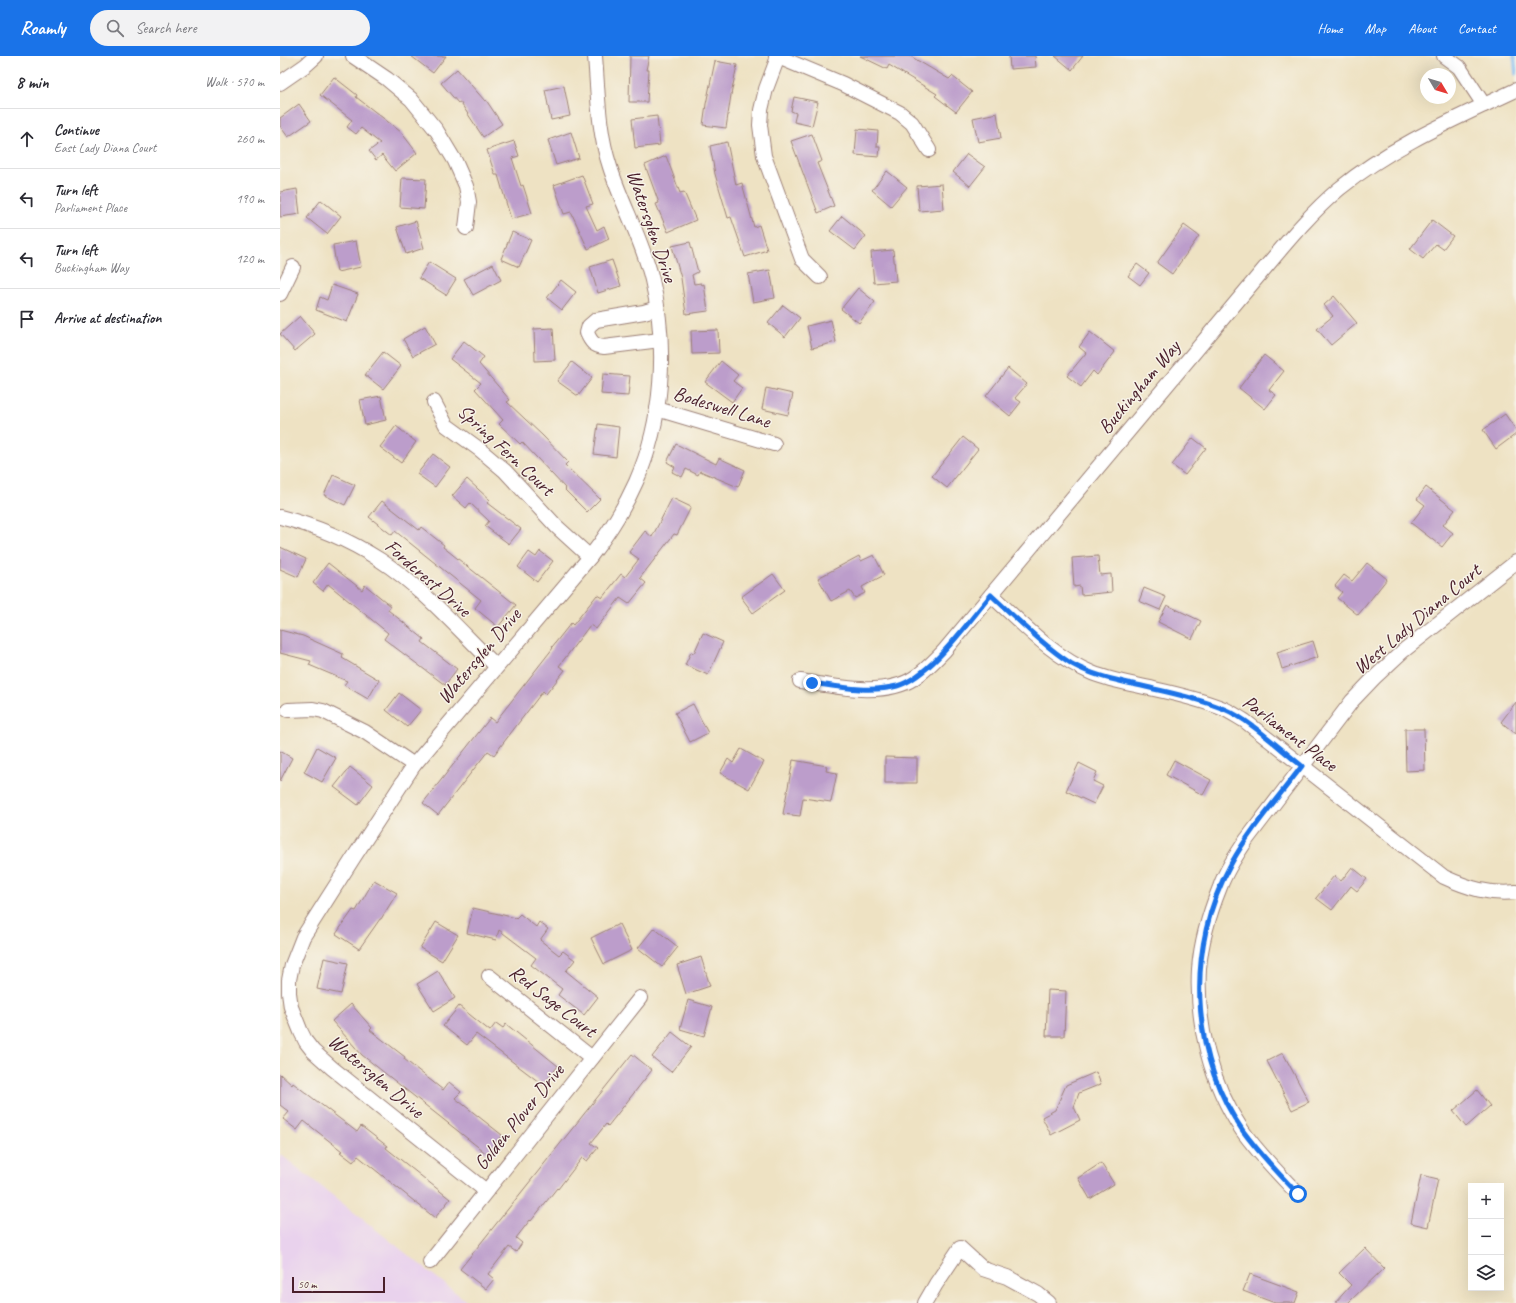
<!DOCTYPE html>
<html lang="en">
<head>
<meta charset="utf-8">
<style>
  body { margin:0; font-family:Caveat,sans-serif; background:#f2f2f3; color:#2b2b33 }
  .controls { position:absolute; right:12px; bottom:12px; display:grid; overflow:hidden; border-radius:0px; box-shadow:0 4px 16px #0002 }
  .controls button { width:36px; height:36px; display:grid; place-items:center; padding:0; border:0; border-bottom:1px solid #e1e1e2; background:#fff; color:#2b2b33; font:20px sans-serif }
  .compass { position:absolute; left:1140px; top:12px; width:36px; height:36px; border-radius:50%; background:#fff; box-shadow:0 4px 16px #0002; rotate:128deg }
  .scale { position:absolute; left:12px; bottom:10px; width:93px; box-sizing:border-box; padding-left:4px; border:2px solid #4a1f2b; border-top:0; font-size:11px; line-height:14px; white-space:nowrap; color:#4a1f2b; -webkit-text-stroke:3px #f7f3e8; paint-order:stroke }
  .stop { position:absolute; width:12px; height:12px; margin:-9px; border:3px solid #1a73e8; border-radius:50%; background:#fff }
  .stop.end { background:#1a73e8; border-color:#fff; box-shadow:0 1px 4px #0008 }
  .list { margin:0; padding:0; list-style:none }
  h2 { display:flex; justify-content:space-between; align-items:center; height:52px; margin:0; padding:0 16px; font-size:17px }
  h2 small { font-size:13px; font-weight:400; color:#7c7c81 }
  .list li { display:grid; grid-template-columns:26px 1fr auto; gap:12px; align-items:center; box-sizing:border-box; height:60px; padding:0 16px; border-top:1px solid #e1e1e2 }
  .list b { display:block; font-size:15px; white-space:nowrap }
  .list p { margin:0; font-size:13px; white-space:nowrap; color:#7c7c81 }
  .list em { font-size:13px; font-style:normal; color:#7c7c81 }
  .icon { flex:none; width:22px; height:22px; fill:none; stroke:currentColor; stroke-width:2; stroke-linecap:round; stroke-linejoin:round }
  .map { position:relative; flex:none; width:1236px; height:1247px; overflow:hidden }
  header { display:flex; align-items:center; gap:24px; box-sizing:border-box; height:56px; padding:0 20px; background:#1a73e8; color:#fff }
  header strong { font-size:19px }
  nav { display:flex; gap:22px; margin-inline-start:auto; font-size:14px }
  .search { width:280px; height:36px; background:#f2f2f3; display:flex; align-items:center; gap:10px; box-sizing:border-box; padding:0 14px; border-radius:22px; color:#7c7c81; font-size:15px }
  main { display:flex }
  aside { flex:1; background:#fff }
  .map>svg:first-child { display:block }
</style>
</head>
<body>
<header>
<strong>Roamly</strong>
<div class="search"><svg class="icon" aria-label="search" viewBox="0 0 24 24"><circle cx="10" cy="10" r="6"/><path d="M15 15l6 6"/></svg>Search here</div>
<nav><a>Home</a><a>Map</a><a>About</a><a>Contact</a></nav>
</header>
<main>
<aside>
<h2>8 min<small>Walk · 570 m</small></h2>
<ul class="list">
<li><svg class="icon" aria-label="ahead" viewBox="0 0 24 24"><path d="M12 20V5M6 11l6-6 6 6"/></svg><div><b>Continue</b><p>East Lady Diana Court</p></div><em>260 m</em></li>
<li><svg class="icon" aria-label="left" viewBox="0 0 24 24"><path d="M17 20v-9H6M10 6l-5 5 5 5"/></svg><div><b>Turn left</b><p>Parliament Place</p></div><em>190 m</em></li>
<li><svg class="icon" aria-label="left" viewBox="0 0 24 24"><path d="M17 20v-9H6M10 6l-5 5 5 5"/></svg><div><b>Turn left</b><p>Buckingham Way</p></div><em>120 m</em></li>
<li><svg class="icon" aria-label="arrive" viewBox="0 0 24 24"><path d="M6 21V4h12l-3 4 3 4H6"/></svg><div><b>Arrive at destination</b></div></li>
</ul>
</aside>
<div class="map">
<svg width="1236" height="1247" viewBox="0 0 1236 1247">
  <rect width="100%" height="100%" fill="#f7f3e8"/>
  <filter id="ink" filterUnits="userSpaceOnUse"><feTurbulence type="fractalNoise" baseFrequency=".025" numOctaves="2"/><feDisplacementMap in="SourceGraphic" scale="8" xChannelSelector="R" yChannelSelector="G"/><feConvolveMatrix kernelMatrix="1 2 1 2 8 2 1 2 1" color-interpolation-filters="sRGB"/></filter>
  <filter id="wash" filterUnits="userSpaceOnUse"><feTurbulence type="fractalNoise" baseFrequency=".012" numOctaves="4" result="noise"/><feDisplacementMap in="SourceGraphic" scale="16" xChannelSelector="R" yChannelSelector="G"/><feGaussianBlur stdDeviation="0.9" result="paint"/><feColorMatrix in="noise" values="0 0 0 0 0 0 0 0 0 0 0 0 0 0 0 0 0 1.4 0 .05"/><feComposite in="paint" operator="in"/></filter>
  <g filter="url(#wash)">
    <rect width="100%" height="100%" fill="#eee2c3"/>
    <!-- built -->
    <path fill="#e9d2ed" d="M0,1098L189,1247H0Z"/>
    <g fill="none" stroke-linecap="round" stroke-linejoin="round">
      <!-- stream -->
      <path stroke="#7fb9f0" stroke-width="3.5" d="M1234,0L1236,18"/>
    </g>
    <g id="blocks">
      <!-- building -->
      <g fill="#bc9dcb">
        <path d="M131,0H166L153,17Z"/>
        <path d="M350,0H369L366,14H369L367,46H349Z"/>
        <path d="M580,0H630L669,23L672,20L692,36L676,56L655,40L657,38L609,9L607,13Z"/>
        <path d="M729,0H755L756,11L730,13Z"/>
        <path d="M775,0H803L792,14Z"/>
        <path d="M435,5L457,9L451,39L446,72L423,69L426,48Z"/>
        <path d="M177,13L205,45L206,44L222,68L203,81L180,46L178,47L161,27Z"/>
        <path d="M54,21L77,39L76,41L121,76L137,97L115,115L102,99L96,104L89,95L100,87L81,72L76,78L67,71L72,64L40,39Z"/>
        <path d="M284,30L290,60L271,64L265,34Z"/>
        <path d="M514,41L538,46L532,70L514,66L516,57L511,55Z"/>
        <path d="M19,48L31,65L8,81L0,70V62Z"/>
        <path d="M717,57L721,82L698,86L693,62Z"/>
        <path d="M377,60L380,89L355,92L352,63Z"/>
        <path d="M577,73L598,75L597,91H600L599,101L575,99Z"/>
        <path d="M291,76L299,102L276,109L268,84Z"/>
        <path d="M532,78L542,105L537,107L554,150L538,157L511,85Z"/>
        <path d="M234,85L239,100L232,102L241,130L243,129L252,157L231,163L218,119H215L207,94Z"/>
        <path d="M447,86L456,129L462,127L474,171L479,169L487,194L465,201L451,161L448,162L435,118L430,90Z"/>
        <path d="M687,98L705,111L690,130L673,116Z"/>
        <path d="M386,100L400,137L404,136L416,164L388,176L376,148L379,147L365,109Z"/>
        <path d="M607,115L627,131L611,150L592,134Z"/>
        <path d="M302,119L313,148L306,150L317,174L324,170L329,183L308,193L291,156L284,158L274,129Z"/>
        <path d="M122,122L146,123L144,153L120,151Z"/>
        <path d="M662,128L664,153L639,155L637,130Z"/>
        <path d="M17,133L20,158L0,161V136Z"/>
        <path d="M41,144L61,160L47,178L27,162Z"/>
        <path d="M562,160L586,180L575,194L550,175Z"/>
        <path d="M1152,164L1173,180L1163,193L1156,188L1143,203L1130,193Z"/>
        <path d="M136,165L144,192L126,198L117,171Z"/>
        <path d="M904,169L919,180L892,218L877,207Z"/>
        <path d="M232,176L251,184L239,211L221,203Z"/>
        <path d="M76,185L81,211L57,216L53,189Z"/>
        <path d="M410,186L418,216L412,219L414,228L421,227L422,229L424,228L428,255L406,258L401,222L392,190Z"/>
        <path d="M613,194L616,225L594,227L591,196Z"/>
        <path d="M332,204L341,230L318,237L310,211Z"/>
        <path d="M149,206L176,223L166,239L139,222Z"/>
        <path d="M213,208L221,224L193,239L184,223Z"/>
        <path d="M857,208L869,217L860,229L848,220Z"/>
        <path d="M490,214L495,242L473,246L468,218Z"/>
        <path d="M281,224L296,236L282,254L267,242Z"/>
        <path d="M52,229L78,238L67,266L36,254L40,241L47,244Z"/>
        <path d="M578,232L595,246L579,267L561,253Z"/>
        <path d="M1054,240L1077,267L1051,289L1037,273L1053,260L1044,249Z"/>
        <path d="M503,249L520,262L505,281L488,267Z"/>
        <path d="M20,260L35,278L15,295L0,278Z"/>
        <path d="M551,264L556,286L532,292L527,270Z"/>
        <path d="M145,270L155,288L133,300L123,283Z"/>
        <path d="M273,272L275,304L255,305L254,273Z"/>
        <path d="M438,274L439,297L412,298L411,275Z"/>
        <path d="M810,276L835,296L817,319L813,315L801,331L787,320L806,297L799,291Z"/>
        <path d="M184,285L204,301L199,308L230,344L227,346L263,380L288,406L285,409L320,443L307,456L285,434L286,433L242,386L240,388L219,368L223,364L195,333L201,327L170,303Z"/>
        <path d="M103,296L121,310L103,333L85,319Z"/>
        <path d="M984,299L1004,315L989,334L996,339L985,353L959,332Z"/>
        <path d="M441,305L458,319L453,325L462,332L452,346L425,326Z"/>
        <path d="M292,306L312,322L298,340L277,325Z"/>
        <path d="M728,312L747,328L735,342L741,346L730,360L706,340Z"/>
        <path d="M323,318L350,320L348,340L321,338Z"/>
        <path d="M486,332L513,338L508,359L482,353Z"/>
        <path d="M101,340L106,364L85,369L80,344Z"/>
        <path d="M1225,358L1236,374V378L1216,393L1203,374Z"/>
        <path d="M318,368L339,371L336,401L314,398Z"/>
        <path d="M116,370L136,386L121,407L100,391Z"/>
        <path d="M683,381L698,393L667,432L652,420Z"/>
        <path d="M913,382L926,392L905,419L892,409Z"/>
        <path d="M396,388L436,408L439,402L465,414L458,431L420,415L418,419L406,413L402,421L392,416L395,411L387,406Z"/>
        <path d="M153,398L170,411L155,431L137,418Z"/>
        <path d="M53,419L75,429L65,449L44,439Z"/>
        <path d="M187,423L210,444L207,447L241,473L229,488L205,470L209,465L190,447L186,452L172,440Z"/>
        <path d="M1146,431L1175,454L1163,469L1173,477L1162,491L1131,467L1145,449L1137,443Z"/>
        <path d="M392,442L411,451L397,479L394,478L360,522L366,527L349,548L340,542L316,573L310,569L279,610L285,614L266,638L263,635L214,699L208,695L158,759L143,747L210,662L215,666L273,592L272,591L291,567L293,569L317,539L322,542L341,518L345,521L359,503L349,496L365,475L372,481Z"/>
        <path d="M102,445L139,474L141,471L164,489L163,491L236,549L218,571L195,552L201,544L115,475L112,479L89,461Z"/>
        <path d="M0,491L26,503L18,521L0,513Z"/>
        <path d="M260,495L273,505L257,526L238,511L249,496L256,501Z"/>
        <path d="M594,499L604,519L582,531L585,537L575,542L570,535L551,545L538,522L579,500L581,505Z"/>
        <path d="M818,500L820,519L831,518L832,536L801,539L800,530L794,531L792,502Z"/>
        <path d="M48,507L82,534L85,529L111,550L108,554L144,583L142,586L177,613L165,629L104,583L108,577L48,528L43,535L33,527Z"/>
        <path d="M1087,507L1107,523L1078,559L1057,542L1062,536L1055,530L1064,519L1072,525Z"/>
        <path d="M493,518L505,534L473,557L461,541Z"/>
        <path d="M864,532L886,541L880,554L859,545Z"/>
        <path d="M887,549L921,565L912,583L878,566Z"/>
        <path d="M0,574L23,580L63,598L62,602L99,624L88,643L64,629L67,625L29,609L31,605L0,597Z"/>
        <path d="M423,577L443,586L428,619L405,609L411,596L414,597Z"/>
        <path d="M1033,585L1038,601L1002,613L997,596Z"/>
        <path d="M119,637L141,654L127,671L106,654Z"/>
        <path d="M1236,646V678L1221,666Z"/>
        <path d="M413,648L428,677L410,686L395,657Z"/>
        <path d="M1125,673H1144L1145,714L1126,715Z"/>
        <path d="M37,691L56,702L42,726L24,716Z"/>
        <path d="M461,693L484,706L469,733L440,717L448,703L453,707Z"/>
        <path d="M0,695L12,702L0,725Z"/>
        <path d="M605,701L637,702V727H605Z"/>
        <path d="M513,704L547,710L546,715L557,717L551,746L523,742L520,760L503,758Z"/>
        <path d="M894,704L931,724L923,739L886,719Z"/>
        <path d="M799,707L817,716L813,725L823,730L814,748L786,735Z"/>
        <path d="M70,711L93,729L78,749L54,731Z"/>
        <path d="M1072,811L1087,823L1077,835L1071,830L1052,854L1036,842L1054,820L1061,825Z"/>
        <path d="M94,824L117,837L101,863H100L79,893L56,878L73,854L76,855Z"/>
        <path d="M193,852L236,862L240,858L256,871L259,866L268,873L260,884L279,899L283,895L295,904L286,915L318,941L304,959L278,939L282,933L251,909L256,902L219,874L216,884L187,877Z"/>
        <path d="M156,866L178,879L162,905L140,892Z"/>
        <path d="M339,868L352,894L324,908L311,882Z"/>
        <path d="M374,872L398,891L382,911L358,892Z"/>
        <path d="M421,901L430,930L406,938L397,909Z"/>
        <path d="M44,902L68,907L61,938L37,933Z"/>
        <path d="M158,915L175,942L154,955L137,928Z"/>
        <path d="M768,934L786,935L784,980H766Z"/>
        <path d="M408,944L432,951L424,980L400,973Z"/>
        <path d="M71,948L92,972L90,974L125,1001L124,1003L163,1034L169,1026L181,1036L175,1042L222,1079L207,1098L82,999L52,965Z"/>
        <path d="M179,950L210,975L216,967L223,972L226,968L278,1010L263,1029L196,978L187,989L163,970Z"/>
        <path d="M392,976L411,991L391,1016L372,1001Z"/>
        <path d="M1003,997L1029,1046L1012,1054L987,1005Z"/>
        <path d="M352,998L372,1014L328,1070L326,1068L311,1087L318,1092L307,1105L302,1102L278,1133L277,1132L251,1165L250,1164L236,1182L242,1187L236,1196L229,1191L208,1218L214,1223L206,1233L180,1213Z"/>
        <path d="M816,1016L821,1028L799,1037L794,1051L800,1064L771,1079L762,1061L775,1054L786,1029Z"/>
        <path d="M0,1018L12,1029L13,1027L77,1076L81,1070L107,1090L106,1092L170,1143L155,1162L78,1100L73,1106L60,1096L62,1095L24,1065L17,1074L3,1063L9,1056L0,1049Z"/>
        <path d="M1197,1034L1210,1050L1186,1071L1173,1055Z"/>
        <path d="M821,1107L834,1128L810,1143L798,1122Z"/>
        <path d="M1141,1119L1158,1123L1148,1171L1131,1167Z"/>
        <path d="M1085,1192L1104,1212L1068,1247H1055L1071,1229L1059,1217Z"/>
        <path d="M970,1218L1019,1236L1015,1247H995L963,1235Z"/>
      </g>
    </g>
  </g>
  <g filter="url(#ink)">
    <use href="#blocks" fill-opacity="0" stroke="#9c8077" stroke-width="1"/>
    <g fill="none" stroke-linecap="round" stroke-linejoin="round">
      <!-- minor casing -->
      <g stroke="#9c8077" stroke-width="16">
        <g id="minor">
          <path d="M73,0L107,23L131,43L157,75L175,105L186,130L189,146L186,172"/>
          <path d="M496,0L563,28L620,57L632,67L649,94"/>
          <path d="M1164,0L1179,11L1204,49"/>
          <path d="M498,1L486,33L481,54L480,69L484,100L522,203L540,221"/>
          <path d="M0,27L26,9L36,0"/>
          <path d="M0,238L13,211"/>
          <path d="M377,252L364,256L316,264L309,270L307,277C311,286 314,290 324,291L380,284"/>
          <path d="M154,346L166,369L199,393L225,415L277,471L310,501"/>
          <path d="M377,353L494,388"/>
          <path d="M0,461C36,470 69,484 100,504C142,531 180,575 216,610"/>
          <path d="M711,539C742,567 773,601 812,617C832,625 853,628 874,633C897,638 922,644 944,653C951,656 958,661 965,665L1164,821C1188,832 1210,839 1236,836"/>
          <path d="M520,625C553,630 604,642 634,622C645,615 655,604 664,595L990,206C1011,181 1033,155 1059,133C1111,90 1175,63 1236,34"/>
          <path d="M8,654L33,653L43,655L85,676L134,709"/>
          <path d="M209,920L312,1002"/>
          <path d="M206,1135L52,1012L33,995L26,986L21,976L11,951L9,937V924L12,909L23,881L72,804L134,709L310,501C328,478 344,453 356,426C383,365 388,290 372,224C363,185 342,149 330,111C318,75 318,37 315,0"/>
          <path d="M1018,1138C999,1118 978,1097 962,1074C931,1028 916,969 919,913C921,886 930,856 940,831C946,814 957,798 967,783L1072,645L1094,622L1123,595L1236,506"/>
          <path d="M150,1206L360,942"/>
          <path d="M645,1247L656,1228L680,1192L703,1213L727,1221L758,1238L769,1247"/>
        </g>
      </g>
      <!-- minor -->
      <use href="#minor" stroke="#fff" stroke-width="14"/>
    </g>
  </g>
  <g fill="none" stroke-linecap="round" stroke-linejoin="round" filter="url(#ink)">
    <!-- route -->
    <path stroke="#1a73e8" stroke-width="5" d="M532,627C560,631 590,637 617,630C651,620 688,566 711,539C735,561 765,591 792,608C817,622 846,626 874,633C897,638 922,644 944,653C969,663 1000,693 1022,710C998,742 970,773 951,808C906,889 909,998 963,1075C979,1097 999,1118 1018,1138"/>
  </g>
  <g text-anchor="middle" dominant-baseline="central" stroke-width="3" stroke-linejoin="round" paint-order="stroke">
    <!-- street labels -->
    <g font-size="20" fill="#4a1f2b" stroke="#f7f3e8">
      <text transform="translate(372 170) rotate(71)">Watersglen Drive</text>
      <text transform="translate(859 331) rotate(-50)">Buckingham Way</text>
      <text transform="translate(442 351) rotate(17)">Bodeswell Lane</text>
      <text transform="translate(226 394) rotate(43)">Spring Fern Court</text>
      <text transform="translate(148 522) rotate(41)">Fordcrest Drive</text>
      <text transform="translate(1137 563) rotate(-40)">West Lady Diana Court</text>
      <text transform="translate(199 600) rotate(-50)">Watersglen Drive</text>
      <text transform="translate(1010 677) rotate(37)">Parliament Place</text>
      <text transform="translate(273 945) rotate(38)">Red Sage Court</text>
      <text transform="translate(96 1020) rotate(40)">Watersglen Drive</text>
      <text transform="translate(239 1061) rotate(-51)">Golden Plover Drive</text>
    </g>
  </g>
</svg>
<div class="controls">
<button>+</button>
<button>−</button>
<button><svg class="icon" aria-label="layers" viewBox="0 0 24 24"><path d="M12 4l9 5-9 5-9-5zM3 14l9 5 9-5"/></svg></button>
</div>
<svg class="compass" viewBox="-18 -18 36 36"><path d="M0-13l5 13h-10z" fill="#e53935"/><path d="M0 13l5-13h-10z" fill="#7c7c81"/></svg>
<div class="scale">50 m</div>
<div class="stop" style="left:1018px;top:1138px"></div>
<div class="stop end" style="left:532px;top:627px"></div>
</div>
</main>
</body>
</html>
